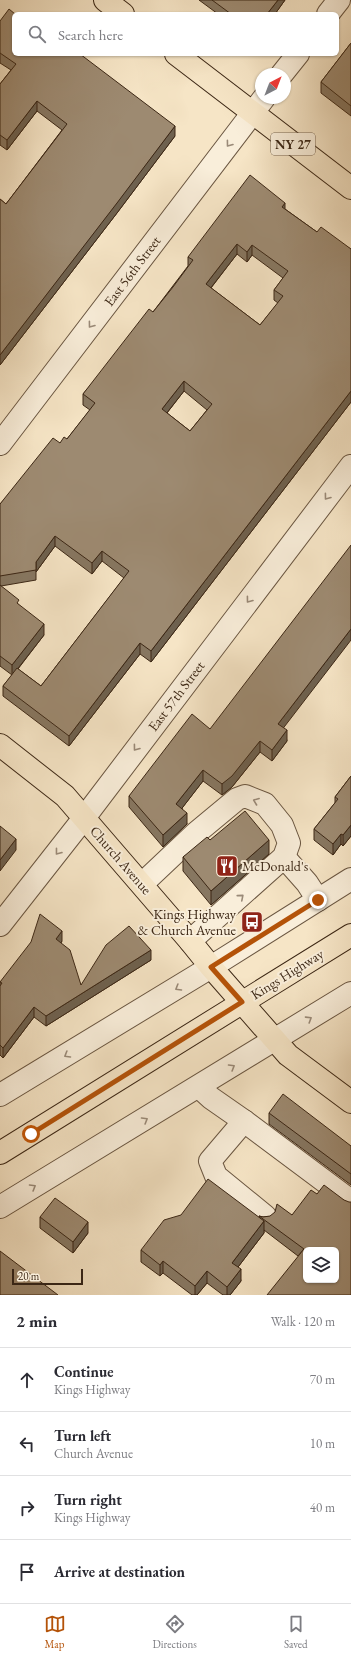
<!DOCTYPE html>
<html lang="en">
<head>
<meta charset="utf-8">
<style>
  body { margin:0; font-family:"EB Garamond",serif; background:#f2f2f3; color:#2b2b33 }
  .controls { position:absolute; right:12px; bottom:12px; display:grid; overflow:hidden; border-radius:6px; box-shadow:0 1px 3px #0004 }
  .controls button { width:36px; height:36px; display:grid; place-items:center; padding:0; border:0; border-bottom:1px solid #e1e1e2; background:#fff; color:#2b2b33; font:20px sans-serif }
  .compass { position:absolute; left:255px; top:68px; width:36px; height:36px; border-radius:50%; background:#fff; box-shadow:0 1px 3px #0004; rotate:42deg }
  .scale { position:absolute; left:12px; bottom:10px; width:71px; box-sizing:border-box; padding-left:4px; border:2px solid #3c2715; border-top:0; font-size:11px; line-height:14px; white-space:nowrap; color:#3c2715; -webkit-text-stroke:3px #f9eeda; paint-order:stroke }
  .stop { position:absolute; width:12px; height:12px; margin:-9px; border:3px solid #b45309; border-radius:50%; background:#fff }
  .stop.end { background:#b45309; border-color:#fff; box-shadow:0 1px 4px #0008 }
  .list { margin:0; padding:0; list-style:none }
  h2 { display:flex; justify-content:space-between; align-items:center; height:52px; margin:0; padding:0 16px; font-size:17px }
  h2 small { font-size:13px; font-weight:400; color:#7c7c81 }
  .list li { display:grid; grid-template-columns:26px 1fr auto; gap:12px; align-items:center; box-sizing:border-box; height:64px; padding:0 16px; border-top:1px solid #e1e1e2 }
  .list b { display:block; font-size:15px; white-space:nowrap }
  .list p { margin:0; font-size:13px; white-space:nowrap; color:#7c7c81 }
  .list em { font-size:13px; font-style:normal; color:#7c7c81 }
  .icon { flex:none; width:22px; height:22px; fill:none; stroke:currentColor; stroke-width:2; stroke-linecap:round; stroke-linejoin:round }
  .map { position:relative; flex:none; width:351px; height:1295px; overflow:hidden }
  .search { position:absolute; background:#fff; box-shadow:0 1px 3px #0004; left:12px; right:12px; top:12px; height:44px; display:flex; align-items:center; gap:10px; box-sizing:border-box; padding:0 14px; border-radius:6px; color:#7c7c81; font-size:15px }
  .sheet { height:308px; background:#fff }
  nav { display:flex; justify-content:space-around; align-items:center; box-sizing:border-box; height:56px; border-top:1px solid #e1e1e2; background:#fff; font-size:11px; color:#7c7c81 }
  nav a { display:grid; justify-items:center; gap:2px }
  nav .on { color:#b45309 }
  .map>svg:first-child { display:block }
</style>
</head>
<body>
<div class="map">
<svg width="351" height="1295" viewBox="0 0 351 1295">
  <rect width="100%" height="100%" fill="#f6e5c6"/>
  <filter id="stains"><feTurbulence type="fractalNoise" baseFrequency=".005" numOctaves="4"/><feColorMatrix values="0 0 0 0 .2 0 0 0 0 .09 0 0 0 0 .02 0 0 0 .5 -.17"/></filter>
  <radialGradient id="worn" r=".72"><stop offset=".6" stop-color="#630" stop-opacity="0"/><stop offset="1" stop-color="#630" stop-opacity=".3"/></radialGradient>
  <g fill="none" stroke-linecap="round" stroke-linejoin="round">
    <!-- minor casing -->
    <g stroke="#6a5641" stroke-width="24">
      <g id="minor">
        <path d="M328,14L339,0"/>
        <path d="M282,74L298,54"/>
        <path d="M0,444L264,98"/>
        <path d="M284,857L307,883L318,900"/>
        <path d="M142,884L196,833L237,799L245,796L265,804L282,825L289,843L284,857L190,941"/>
        <path d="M0,925L84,818L351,466"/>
        <path d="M199,1087L211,1098L244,1121L351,1201"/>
        <path d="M0,1095L211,967L351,879"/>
        <path d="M244,1121L210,1161L216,1176L265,1216"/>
        <path d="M0,1207L351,993"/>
      </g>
    </g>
    <!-- major casing -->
    <g stroke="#3c2715" stroke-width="24">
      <g id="major">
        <path d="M0,745L65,796L190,941L211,967L288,1055L351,1102"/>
        <path d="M0,1153L351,935"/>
      </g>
    </g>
    <!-- highway casing -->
    <g stroke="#3c2715" stroke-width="24">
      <g id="highway">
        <path d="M105,0L123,14"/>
        <path d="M176,54L351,188"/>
      </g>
    </g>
    <!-- minor -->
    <use href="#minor" stroke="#f9eeda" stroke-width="22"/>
    <!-- major -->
    <use href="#major" stroke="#f6e5c6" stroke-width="22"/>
    <!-- highway -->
    <use href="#highway" stroke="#f6e5c6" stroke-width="22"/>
  </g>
  <!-- wall -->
  <g fill="#877761" stroke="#3c2715" fill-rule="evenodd">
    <path d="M199,0H285L275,14H218Z"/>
    <path d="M0,21L175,136L117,213L0,365V199L6,204L62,130L37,111L7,150L0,145V84L11,70L0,63Z"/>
    <path d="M351,43V116L321,93V82Z"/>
    <path d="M285,209L317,232L351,249V402L151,662L140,654L69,746L3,696V686L12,675L0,666V504L60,443L67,439L90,410L83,405V394L153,312L188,266V257ZM237,254L247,262L252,255L283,278L274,290V300L278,303L260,325L211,288ZM184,391L207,410L190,431L167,413ZM55,546L92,574L102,561L124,578L41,686L18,669L44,635L19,605L1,586L36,580V572Z"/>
    <path d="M284,728L287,741L272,761L260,752L232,787L222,795L203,781L182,808L187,824L163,847L129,807V796L210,729Z"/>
    <path d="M351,776V836L343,846L341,844L333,855L314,840V829L335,803V797Z"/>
    <path d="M210,840L269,854L211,905L183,871V857Z"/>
    <path d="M62,941L61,943L81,985L151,960L46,1026L34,1017L3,1058L0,1055V982Z"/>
    <path d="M269,1113L351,1146V1185L269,1124Z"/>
    <path d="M317,1194L344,1200L298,1256L264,1230V1233L238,1267L241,1281L230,1295H223L207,1283L197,1295H192L163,1273L160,1276L141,1262V1250L259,1218V1216L263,1217L292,1215Z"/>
    <path d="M40,1217L88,1233L73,1253L40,1228Z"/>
  </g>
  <!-- shaded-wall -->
  <g fill="#6e614f" stroke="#3c2715">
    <path d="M278,0H285L275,14H267Z"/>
    <path d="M37,101V111L7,150V140Z"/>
    <path d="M175,126V136L117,213L0,365V355Z"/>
    <path d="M285,203V214L282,207Z"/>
    <path d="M237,244V254L206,294V284Z"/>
    <path d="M252,245V255L247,262V252Z"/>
    <path d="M184,381V391L162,419V409Z"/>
    <path d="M351,391V402L151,662V651Z"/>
    <path d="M55,536V546L36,572V562Z"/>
    <path d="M102,551V561L92,574V563Z"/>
    <path d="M44,624V635L12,676V665Z"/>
    <path d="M351,629V640L278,735V724Z"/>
    <path d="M140,643V654L69,746V736Z"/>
    <path d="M287,730V741L272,761V750Z"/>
    <path d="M260,741V752L232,787L222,795V784Z"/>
    <path d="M203,770V781L176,816V804Z"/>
    <path d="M187,813V824L163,847V835Z"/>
    <path d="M351,825V836L343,846V835Z"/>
    <path d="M341,834V844L333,855V844Z"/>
    <path d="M16,839V850L0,871V860Z"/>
    <path d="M269,840V854L211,905V891Z"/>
    <path d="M62,931V941L56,949V939Z"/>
    <path d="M151,950V960L46,1026V1016Z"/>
    <path d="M34,1007V1017L3,1058V1048Z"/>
    <path d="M264,1221V1233L232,1275V1263Z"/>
    <path d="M88,1222V1233L73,1253V1242Z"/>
    <path d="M163,1261V1273L160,1276V1265Z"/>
    <path d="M241,1269V1281L230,1295H227V1287Z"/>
    <path d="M207,1271V1283L197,1295H195V1286Z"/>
  </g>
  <!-- building -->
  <g fill="#9d8a71" stroke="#3c2715" fill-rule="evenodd">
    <path d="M212,0H278L267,14H231Z"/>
    <path d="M9,9L15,14H14V54H80L175,126L117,203L0,355V199L6,204L67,124L37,101L7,140L0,135V84L16,64L0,53V21Z"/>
    <path d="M351,43V106L321,82Z"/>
    <path d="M250,175L285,203L282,207L317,232L321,227L351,249V391L151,651L140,643L69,736L3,686L17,668L41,686L129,571L102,551L92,563L55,536L36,562V570L0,576V504L53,438L60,443L64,437L67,439L95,403L83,394L149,309L153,312L173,287L193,260L188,257ZM237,244L247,252L252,245L288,271L274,290L283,296L260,325L206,284ZM184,381L212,404L190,431L162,409Z"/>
    <path d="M351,545V629L278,724L287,730L272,750L260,741L232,776L222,784L203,770L176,804L187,813L163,835L129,796L192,714L210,729Z"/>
    <path d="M0,585L19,600L17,603L44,624L12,665L0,656Z"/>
    <path d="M351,776V825L343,835L341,834L333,844L314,829L338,799L335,797Z"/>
    <path d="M245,811L269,840L211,891L183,857L207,837L210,840Z"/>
    <path d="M0,826L16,839L0,860Z"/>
    <path d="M40,914L62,931L56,939L70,950L81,985L106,945L129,926L151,950L46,1016L34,1007L3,1048L0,1045V986L2,983L0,982L31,942Z"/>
    <path d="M283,1094L351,1146V1174L269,1113Z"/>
    <path d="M208,1179L264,1221L232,1263L241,1269L227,1287L207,1271L195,1286L163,1261L160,1265L141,1250L164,1220L181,1215Z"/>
    <path d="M324,1185L344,1200L349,1202H351V1295H267L304,1249L259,1216L263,1217L270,1216L275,1212L277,1204L292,1215L311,1190L317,1194ZM306,1250H336V1280H306Z"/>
    <path d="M55,1198L88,1222L73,1242L40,1217Z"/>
    <path d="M0,1251L58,1295H0Z"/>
  </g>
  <!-- one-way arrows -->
  <defs><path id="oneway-chevron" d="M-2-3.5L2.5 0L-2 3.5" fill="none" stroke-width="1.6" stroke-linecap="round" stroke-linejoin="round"/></defs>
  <g stroke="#9a8a78">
    <use href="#oneway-chevron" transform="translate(229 144) rotate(127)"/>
    <use href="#oneway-chevron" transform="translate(91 325) rotate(127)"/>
    <use href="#oneway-chevron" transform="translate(327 497) rotate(127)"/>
    <use href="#oneway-chevron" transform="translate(249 600) rotate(127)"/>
    <use href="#oneway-chevron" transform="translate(136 748) rotate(127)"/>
    <use href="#oneway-chevron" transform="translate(256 801) rotate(-159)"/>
    <use href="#oneway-chevron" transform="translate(58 852) rotate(128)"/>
    <use href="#oneway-chevron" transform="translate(241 897) rotate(-41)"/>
    <use href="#oneway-chevron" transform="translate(178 988) rotate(149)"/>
    <use href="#oneway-chevron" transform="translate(309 1019) rotate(-32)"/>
    <use href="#oneway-chevron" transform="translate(67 1055) rotate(149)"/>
    <use href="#oneway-chevron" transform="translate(232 1067) rotate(-31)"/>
    <use href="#oneway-chevron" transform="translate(145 1120) rotate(-31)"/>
    <use href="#oneway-chevron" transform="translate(33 1187) rotate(-31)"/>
  </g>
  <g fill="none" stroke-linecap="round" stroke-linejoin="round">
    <!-- route -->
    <path stroke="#b45309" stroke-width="5" d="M31,1134L242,1002L211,967L318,900"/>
  </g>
  <!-- icons -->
  <defs>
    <g id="restaurant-square" transform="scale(1.15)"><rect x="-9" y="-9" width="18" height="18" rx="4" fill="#8f2418" stroke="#f9eeda"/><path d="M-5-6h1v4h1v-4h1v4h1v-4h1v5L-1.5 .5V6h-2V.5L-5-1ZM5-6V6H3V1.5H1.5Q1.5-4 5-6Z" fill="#fff"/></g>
    <g id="bus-square" transform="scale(1.15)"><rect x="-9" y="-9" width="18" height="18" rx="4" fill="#8f2418" stroke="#f9eeda"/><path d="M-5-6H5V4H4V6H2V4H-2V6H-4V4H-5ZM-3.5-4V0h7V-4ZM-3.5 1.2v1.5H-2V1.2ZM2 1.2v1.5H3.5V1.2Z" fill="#fff"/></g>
  </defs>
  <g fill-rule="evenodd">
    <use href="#restaurant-square" x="227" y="866"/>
    <use href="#bus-square" x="252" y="922"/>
  </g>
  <g text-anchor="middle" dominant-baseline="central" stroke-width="4" stroke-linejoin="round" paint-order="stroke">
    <!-- shield labels -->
    <rect fill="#f9eeda" stroke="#756350" stroke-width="1" x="271" y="133" width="44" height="22" rx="3"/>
    <g font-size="13" font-weight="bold" fill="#3c2715">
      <text x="293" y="144">NY 27</text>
    </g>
    <!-- street labels -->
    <g font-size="14" fill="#3c2715" stroke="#f9eeda">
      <text transform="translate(132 271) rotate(-53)">East 56th Street</text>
      <text transform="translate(176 696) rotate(-53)">East 57th Street</text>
      <text transform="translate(121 860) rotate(49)">Church Avenue</text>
      <text transform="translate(287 974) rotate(-32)">Kings Highway</text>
    </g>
    <!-- poi labels -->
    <g font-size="14" fill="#3c2715" stroke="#f9eeda" text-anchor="start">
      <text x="242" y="866">McDonald's</text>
      <text x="236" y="914" text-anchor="end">Kings Highway<tspan x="236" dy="16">&amp; Church Avenue</tspan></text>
    </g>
  </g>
  <rect width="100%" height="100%" filter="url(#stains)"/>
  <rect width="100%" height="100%" fill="url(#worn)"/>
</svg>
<div class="controls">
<button><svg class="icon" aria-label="layers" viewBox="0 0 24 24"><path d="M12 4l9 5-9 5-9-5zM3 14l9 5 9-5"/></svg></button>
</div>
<svg class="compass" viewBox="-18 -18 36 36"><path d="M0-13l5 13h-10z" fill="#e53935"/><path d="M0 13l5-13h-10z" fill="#7c7c81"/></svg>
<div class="scale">20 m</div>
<div class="stop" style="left:31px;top:1134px"></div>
<div class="stop end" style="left:318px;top:900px"></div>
<div class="search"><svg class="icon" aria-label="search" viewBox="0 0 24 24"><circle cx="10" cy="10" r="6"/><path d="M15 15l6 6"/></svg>Search here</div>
</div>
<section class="sheet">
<h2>2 min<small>Walk · 120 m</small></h2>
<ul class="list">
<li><svg class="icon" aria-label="ahead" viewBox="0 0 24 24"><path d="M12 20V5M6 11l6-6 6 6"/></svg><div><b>Continue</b><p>Kings Highway</p></div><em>70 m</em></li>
<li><svg class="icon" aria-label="left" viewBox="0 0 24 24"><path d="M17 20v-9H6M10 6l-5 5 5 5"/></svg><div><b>Turn left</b><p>Church Avenue</p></div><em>10 m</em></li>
<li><svg class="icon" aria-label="right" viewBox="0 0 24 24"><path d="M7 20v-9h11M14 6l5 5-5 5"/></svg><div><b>Turn right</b><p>Kings Highway</p></div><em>40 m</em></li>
<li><svg class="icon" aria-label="arrive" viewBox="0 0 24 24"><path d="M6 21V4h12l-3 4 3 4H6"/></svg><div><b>Arrive at destination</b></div></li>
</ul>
</section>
<nav>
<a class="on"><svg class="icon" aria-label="map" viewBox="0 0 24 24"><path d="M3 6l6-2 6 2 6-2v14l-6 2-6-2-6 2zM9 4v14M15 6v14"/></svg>Map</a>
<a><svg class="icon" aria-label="directions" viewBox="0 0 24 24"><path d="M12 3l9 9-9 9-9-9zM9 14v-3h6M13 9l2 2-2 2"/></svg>Directions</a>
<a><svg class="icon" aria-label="saved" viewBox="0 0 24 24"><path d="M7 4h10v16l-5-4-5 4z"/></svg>Saved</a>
</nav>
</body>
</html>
